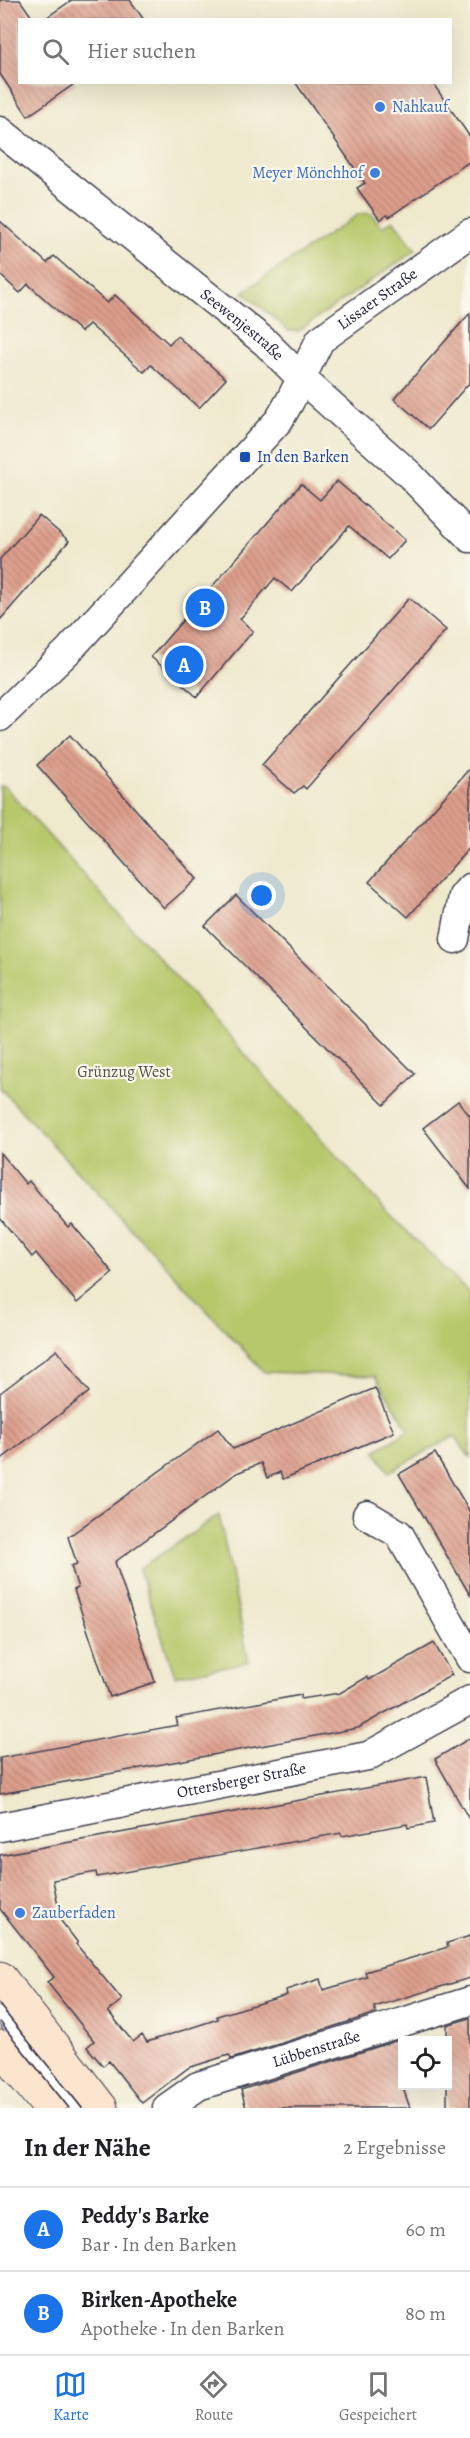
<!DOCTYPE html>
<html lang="de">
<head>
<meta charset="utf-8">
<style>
  body { margin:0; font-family:Alegreya,serif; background:#f2f2f2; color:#202124 }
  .controls { position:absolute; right:18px; bottom:18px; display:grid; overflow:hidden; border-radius:0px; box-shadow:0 6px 24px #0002 }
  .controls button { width:54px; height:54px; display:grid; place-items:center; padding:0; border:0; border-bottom:2px solid #e0e0e0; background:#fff; color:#202124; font:30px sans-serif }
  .you { position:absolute; left:262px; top:896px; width:21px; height:21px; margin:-15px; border:4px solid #fff; border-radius:50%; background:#1a73e8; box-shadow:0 0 0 9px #1a73e833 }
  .badge { display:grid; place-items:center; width:39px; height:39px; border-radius:50%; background:#1a73e8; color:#fff; font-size:20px; font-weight:700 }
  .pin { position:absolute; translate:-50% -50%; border:3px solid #fff; box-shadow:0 2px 6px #0006 }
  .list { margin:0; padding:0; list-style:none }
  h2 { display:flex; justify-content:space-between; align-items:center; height:78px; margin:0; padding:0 24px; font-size:26px }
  h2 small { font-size:20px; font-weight:400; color:#757577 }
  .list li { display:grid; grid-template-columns:39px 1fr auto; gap:18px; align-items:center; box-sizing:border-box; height:84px; padding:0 24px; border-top:2px solid #e0e0e0 }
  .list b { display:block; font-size:22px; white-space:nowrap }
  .list p { margin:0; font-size:20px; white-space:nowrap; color:#757577 }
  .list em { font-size:20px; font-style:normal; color:#757577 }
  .icon { flex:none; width:33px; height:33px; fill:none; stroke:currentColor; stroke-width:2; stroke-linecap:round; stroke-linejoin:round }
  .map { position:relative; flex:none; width:470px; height:2108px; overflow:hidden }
  .search { position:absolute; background:#fff; box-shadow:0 6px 24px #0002; left:18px; right:18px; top:18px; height:66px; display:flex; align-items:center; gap:15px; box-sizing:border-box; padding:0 21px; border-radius:0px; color:#757577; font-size:22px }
  .sheet { height:246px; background:#fff }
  nav { display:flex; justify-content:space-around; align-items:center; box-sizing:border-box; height:84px; border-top:2px solid #e0e0e0; background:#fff; font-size:16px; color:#757577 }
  nav a { display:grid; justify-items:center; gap:3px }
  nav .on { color:#1a73e8 }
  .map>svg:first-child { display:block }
</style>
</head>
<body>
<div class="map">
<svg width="470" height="2108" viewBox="0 0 470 2108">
  <defs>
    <pattern id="building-back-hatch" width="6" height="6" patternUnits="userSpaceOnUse" patternTransform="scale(1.5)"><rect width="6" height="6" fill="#de9f8c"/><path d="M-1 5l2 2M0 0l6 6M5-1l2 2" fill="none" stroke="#b48174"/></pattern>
  </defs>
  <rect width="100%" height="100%" fill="#fbf7ec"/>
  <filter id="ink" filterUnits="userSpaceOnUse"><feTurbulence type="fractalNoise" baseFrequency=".0167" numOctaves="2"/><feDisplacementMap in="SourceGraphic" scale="12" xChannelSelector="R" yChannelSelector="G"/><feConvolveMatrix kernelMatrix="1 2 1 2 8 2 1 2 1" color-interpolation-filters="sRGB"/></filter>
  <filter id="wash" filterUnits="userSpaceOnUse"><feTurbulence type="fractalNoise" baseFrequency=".008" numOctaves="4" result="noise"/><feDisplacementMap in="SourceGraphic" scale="24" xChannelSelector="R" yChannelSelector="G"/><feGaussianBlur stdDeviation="1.35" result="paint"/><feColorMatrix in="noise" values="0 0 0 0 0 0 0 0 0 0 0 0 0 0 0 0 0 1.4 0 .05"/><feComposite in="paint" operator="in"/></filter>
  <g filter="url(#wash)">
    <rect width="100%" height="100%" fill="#efe9ce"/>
    <!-- green -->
    <g fill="#b7c86b" stroke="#6c7553" stroke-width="1.5">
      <path d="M370,213L382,227L393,220L416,250L298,331H289L243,292L359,214Z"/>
      <path d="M0,786L5,787L385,1210L470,1293V1458L455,1436L389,1472L375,1451L409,1430L375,1376L264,1372L0,1088Z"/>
      <path d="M219,1515L249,1662L175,1676L139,1569Z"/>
    </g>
    <g id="blocks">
      <!-- building -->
      <g fill="url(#building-back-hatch)">
        <path d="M0,0H20L34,20H20V82H77L28,116L0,74Z"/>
        <path d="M72,0H130L144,20H43Z"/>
        <path d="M295,82H432L470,137V161L389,217L387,215L380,220L357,188L365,183Z"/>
        <path d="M0,221L47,263L54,256L107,303L115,295L169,344L177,336L226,379L199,408L151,365L144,372L89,324L81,332L28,284L20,293L0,275Z"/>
        <path d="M470,313V382L429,429L394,399Z"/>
        <path d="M337,481L405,540L388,559L349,526L292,592L275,578L240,619L253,631L197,697L151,657L301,484L320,500Z"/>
        <path d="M39,515L69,541L0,620V559Z"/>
        <path d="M409,598L446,630L306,789L303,786L294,793L262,765Z"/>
        <path d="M70,735L197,879L164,908L37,765Z"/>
        <path d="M470,768V847L408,917L369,882Z"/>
        <path d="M236,895L415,1074L384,1105L205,926Z"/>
        <path d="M458,1101L470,1116V1189L423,1128Z"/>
        <path d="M0,1153L26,1184L29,1181L68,1227L72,1224L113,1273L77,1303L36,1253L32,1257L0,1218Z"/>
        <path d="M57,1350L89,1392L0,1460V1393Z"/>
        <path d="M375,1388L394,1432L283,1479L280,1472L267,1478L261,1463L237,1473L115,1562L155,1682L110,1697L74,1590L78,1588L71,1566L77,1564L68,1537L218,1429L233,1449Z"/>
        <path d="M435,1453L470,1512V1595L399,1474Z"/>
        <path d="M434,1643L452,1675L358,1728L0,1794V1758L178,1725L176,1718L301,1695V1699L340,1693L367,1677L369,1680Z"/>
        <path d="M470,1738V1821L435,1759Z"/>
        <path d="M426,1777L434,1823L408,1828L407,1824L342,1836L341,1833L97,1877L96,1872L53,1880L61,1921L78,1943L76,1944L122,2000L108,2011L133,2042L142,2035L147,2042L218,2019L217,2016L287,1995L286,1990L320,1979L323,1990L367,1977L365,1972L448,1947L447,1943L470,1936V1978L374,2007L376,2013L231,2059L229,2055L188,2068L142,2103L109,2061L103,2066L87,2047L94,2041L47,1982L54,1977L0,1909V1855Z"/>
        <path d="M470,2018V2108H447V2025Z"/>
        <path d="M402,2039V2085L410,2108H246L241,2090Z"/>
      </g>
    </g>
  </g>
  <g filter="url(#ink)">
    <use href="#blocks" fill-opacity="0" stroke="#414051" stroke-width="1.5"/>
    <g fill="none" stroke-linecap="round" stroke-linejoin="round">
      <!-- lane casing -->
      <g stroke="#414051" stroke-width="16">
        <path id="lane" d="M0,2014L76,2108"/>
      </g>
      <!-- street casing -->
      <g stroke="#414051" stroke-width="31">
        <g id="street">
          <path id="s1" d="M0,131L265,342L301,378L409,474L470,538"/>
          <path id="s2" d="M0,717L69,650L279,420L290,401L320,340L470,233"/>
          <path d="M455,939L463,896L470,888"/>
          <path d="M367,1515L399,1534L470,1658"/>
          <path id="s3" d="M0,1827L368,1756L470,1700"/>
          <path id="s4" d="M167,2108L198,2086L470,2001"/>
        </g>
      </g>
      <!-- secondary casing -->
      <g stroke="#414051" stroke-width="35">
        <g id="secondary">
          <path d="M0,1978L101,2108"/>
          <path d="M0,2047L50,2108"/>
        </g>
      </g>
      <!-- lane -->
      <use href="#lane" stroke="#fff" stroke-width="14"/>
      <!-- street -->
      <use href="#street" stroke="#fff" stroke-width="28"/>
      <!-- secondary -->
      <use href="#secondary" stroke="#fbe5cf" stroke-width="33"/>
      <!-- tram -->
      <g stroke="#22223b" stroke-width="1.5">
        <path d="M0,2006L82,2108"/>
        <path d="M0,2022L69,2108"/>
      </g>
    </g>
  </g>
  <!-- markers -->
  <g fill="#3f7fe0" stroke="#fbf7ec" stroke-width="2">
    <circle cx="380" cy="107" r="6"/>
    <circle cx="375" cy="173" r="6"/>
    <circle cx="20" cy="1913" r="6"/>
  </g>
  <rect fill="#1a4fb4" stroke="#fbf7ec" stroke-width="2" x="239" y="451" width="12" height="12" rx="3"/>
  <g text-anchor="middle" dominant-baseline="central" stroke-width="4.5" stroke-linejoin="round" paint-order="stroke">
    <!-- shop labels -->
    <g font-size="16" fill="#366cbe" stroke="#fbf7ec" text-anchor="start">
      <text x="392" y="107">Nahkauf</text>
      <text x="363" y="173" text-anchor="end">Meyer Mönchhof</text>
      <text x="32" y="1913">Zauberfaden</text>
    </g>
    <!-- street labels -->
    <g font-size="16" fill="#22223b" stroke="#fbf7ec">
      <text stroke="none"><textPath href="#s2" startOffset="568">Lissaer Straße</textPath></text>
      <text stroke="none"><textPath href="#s1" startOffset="310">Seewenjestraße</textPath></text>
      <text stroke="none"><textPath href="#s3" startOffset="246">Ottersberger Straße</textPath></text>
      <text stroke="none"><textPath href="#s4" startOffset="162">Lübbenstraße</textPath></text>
    </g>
    <!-- transit labels -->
    <g font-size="16" fill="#164399" stroke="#fbf7ec" text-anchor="start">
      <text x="257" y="457">In den Barken</text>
    </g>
    <!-- park labels -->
    <g font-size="16" fill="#4f5449" stroke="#fbf7ec">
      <text x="124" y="1072">Grünzug West</text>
    </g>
  </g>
</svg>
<div class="controls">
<button><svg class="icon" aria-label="locate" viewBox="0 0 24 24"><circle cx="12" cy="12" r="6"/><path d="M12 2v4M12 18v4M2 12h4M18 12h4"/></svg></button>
</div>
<div class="you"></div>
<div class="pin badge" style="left:184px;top:665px">A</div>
<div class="pin badge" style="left:205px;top:608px">B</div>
<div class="search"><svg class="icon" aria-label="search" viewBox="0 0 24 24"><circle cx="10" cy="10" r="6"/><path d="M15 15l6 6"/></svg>Hier suchen</div>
</div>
<section class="sheet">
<h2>In der Nähe<small>2 Ergebnisse</small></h2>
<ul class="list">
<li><span class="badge">A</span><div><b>Peddy's Barke</b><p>Bar · In den Barken</p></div><em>60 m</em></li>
<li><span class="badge">B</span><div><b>Birken-Apotheke</b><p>Apotheke · In den Barken</p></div><em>80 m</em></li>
</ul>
</section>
<nav>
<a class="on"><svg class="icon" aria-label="map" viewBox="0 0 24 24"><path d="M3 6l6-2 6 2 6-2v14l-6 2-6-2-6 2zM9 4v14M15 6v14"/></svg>Karte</a>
<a><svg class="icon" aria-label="directions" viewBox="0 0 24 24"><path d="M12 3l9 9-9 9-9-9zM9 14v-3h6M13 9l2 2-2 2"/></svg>Route</a>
<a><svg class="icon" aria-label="saved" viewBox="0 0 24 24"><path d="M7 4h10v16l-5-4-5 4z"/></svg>Gespeichert</a>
</nav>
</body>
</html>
